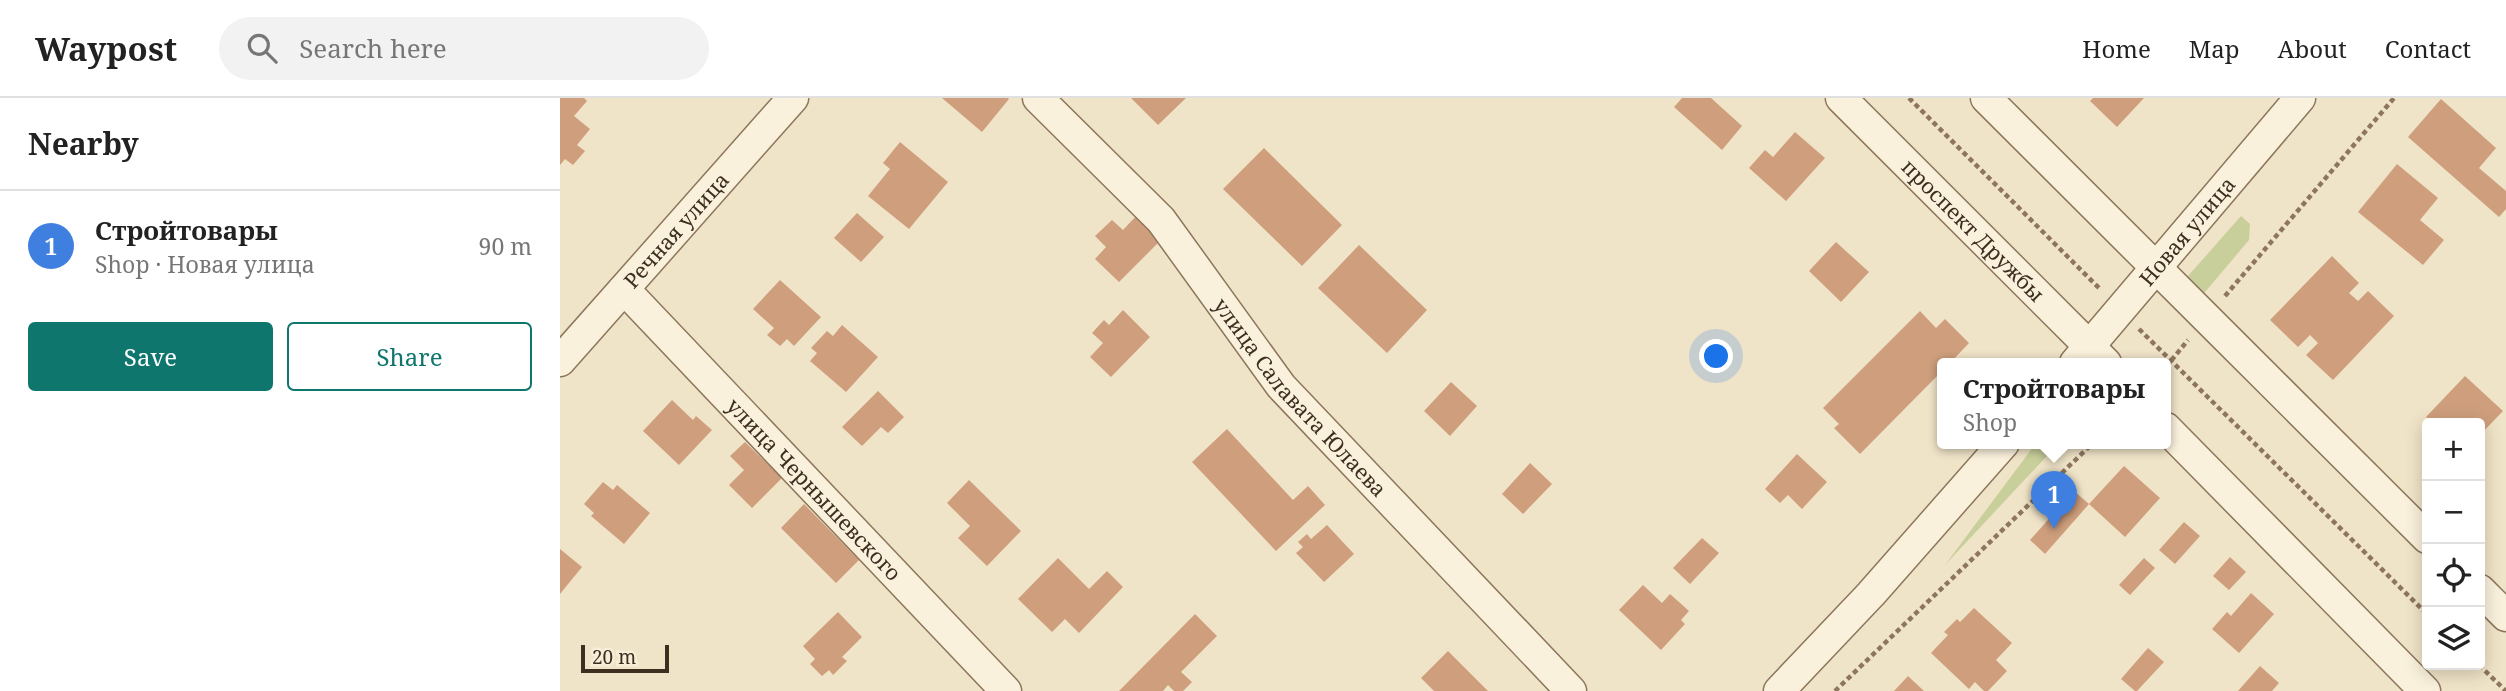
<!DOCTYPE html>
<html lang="en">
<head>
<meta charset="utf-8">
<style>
  body { margin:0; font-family:"Noto Serif",serif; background:#f2f2f2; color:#222 }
  .controls { position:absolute; right:21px; bottom:21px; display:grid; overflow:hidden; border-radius:7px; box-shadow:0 4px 18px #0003 }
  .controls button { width:63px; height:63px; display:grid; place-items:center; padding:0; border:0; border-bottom:2px solid #e0e0e0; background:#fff; color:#222; font:35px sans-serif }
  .scale { position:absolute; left:21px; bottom:18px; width:88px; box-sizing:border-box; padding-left:7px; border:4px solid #3d2e20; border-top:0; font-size:19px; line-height:24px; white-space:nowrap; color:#3d2e20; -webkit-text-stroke:5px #f7eed8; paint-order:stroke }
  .you { position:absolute; left:1157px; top:259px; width:24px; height:24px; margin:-18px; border:5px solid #fff; border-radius:50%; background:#1a73e8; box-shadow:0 0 0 10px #1a73e833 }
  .badge { display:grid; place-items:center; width:46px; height:46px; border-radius:50%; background:#0f766e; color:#fff; font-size:23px; font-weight:700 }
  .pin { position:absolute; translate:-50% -58px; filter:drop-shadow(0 2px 4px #0008) }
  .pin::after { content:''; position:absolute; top:37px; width:24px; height:21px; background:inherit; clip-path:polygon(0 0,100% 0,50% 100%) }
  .popup { position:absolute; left:1377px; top:260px; width:234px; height:91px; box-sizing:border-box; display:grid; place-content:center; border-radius:7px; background:#fff; filter:drop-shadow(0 2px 5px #0005); font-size:23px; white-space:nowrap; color:#767676 }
  .popup b { font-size:26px; color:#222 }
  .popup::after { content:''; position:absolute; left:50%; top:100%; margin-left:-14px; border:14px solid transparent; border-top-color:#fff }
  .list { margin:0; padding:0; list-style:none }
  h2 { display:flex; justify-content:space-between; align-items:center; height:91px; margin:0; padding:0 28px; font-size:30px }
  h2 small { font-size:23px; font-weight:400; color:#767676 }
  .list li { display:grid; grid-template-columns:46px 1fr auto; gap:21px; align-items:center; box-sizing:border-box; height:112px; padding:0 28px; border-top:2px solid #e0e0e0 }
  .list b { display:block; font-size:26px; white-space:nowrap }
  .list p { margin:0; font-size:23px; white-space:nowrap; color:#767676 }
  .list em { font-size:23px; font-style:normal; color:#767676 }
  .actions { display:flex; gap:14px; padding:21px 28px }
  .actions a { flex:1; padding:16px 0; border:2px solid #0f766e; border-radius:7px; text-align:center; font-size:24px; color:#0f766e }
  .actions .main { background:#0f766e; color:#fff }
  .icon { flex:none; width:38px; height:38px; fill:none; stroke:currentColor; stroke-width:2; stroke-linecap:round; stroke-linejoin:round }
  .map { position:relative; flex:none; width:1946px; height:593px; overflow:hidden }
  header { display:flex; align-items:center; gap:42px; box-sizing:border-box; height:98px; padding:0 35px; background:#fff; border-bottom:2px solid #e0e0e0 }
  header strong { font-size:33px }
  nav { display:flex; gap:38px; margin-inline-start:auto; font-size:24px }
  .search { width:490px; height:63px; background:#f2f2f2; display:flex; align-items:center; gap:18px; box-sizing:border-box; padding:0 24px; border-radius:38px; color:#767676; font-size:26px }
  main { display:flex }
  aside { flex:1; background:#fff }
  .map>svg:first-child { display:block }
</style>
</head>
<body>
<header>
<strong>Waypost</strong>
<div class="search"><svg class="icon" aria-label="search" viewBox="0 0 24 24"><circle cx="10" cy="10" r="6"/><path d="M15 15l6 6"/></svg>Search here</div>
<nav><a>Home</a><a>Map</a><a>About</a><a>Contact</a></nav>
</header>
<main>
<aside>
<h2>Nearby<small></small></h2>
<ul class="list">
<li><span class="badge" style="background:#3f7fe0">1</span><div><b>Стройтовары</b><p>Shop · Новая улица</p></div><em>90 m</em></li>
</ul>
<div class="actions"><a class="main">Save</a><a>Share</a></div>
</aside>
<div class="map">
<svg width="1946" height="593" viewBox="0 0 1946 593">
  <rect width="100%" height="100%" fill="#f0e4c8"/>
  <!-- green -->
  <g fill="#c9cf9b">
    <path d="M1681,118L1690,126L1689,142L1640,200L1630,191L1628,178Z"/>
    <path d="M1476,345H1499L1385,467Z"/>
  </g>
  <!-- building -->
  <g fill="#cf9f7d">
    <path d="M0,0H24L27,3L14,18L30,31L17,47L25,53L13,67L5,61L0,67Z"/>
    <path d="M382,0H448L449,1L422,34Z"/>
    <path d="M571,0H626L598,27Z"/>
    <path d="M1122,0H1151L1182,28L1162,52L1114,9Z"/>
    <path d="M1533,0H1584L1557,29L1530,3Z"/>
    <path d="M1881,1L1936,50L1919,70L1946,93V111L1939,119L1848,39Z"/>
    <path d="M1235,34L1265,60L1226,103L1189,70L1205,52L1213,59Z"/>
    <path d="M340,44L388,84L349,131L308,98L330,71L323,65Z"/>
    <path d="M704,50L782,127L742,168L663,91Z"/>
    <path d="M1837,66L1878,100L1860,122L1884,142L1863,167L1798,114Z"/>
    <path d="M297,115L324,139L301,164L274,140Z"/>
    <path d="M578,116L603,140L559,184L535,161L546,149L535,138L552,122L563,132Z"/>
    <path d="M1276,144L1309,174L1281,204L1249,173Z"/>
    <path d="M799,147L867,212L827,255L758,190Z"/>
    <path d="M1772,158L1799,185L1789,195L1798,203L1808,193L1834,218L1773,282L1746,257L1758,245L1750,237L1738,249L1710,222Z"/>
    <path d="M220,182L261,219L234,248L227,241L220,248L207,237L214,230L193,211Z"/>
    <path d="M563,212L590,239L551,279L530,259L543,245L532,235L544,222L549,227Z"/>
    <path d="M1360,213L1376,230L1385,221L1409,245L1390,265H1382V273L1300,356L1274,330L1279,326L1263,310Z"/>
    <path d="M282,227L318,259L286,294L250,263L257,255L251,250L267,233L273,238Z"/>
    <path d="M1905,278L1943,313L1920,337V325H1873L1866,319Z"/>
    <path d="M891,284L917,308L890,338L864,313Z"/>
    <path d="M318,293L344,319L328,335L321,329L302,348L282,329Z"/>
    <path d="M112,302L133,322L136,318L152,332L119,367L83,333Z"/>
    <path d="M667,331L733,402L748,388L765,407L716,453L632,364Z"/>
    <path d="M185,344L222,380L192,410L169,387L184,372L170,358Z"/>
    <path d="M1237,356L1267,384L1242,411L1228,397L1220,405L1205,391Z"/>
    <path d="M970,365L992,386L963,416L942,396Z"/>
    <path d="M1564,368L1600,400L1565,439L1529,406Z"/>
    <path d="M409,382L461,433L427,468L398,440L410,428L387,405Z"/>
    <path d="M43,384L53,392L57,387L90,415L64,446L31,418L34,415L24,406Z"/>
    <path d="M1514,393L1529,406L1485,456L1470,442Z"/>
    <path d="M244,406L299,462L276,485L221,430Z"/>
    <path d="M1624,424L1640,438L1615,466L1599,452Z"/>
    <path d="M767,427L794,456L764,484L736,455L743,449L738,444L747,436L751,441Z"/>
    <path d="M1142,440L1159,455L1130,486L1113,470Z"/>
    <path d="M0,451L22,469L0,496Z"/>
    <path d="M1670,459L1686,474L1669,492L1653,478Z"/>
    <path d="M498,460L529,491L547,473L563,489L519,535L505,521L492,534L458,501Z"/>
    <path d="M1584,460L1595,470L1570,497L1559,487Z"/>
    <path d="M1083,487L1102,505L1110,496L1129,513L1121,522L1125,526L1101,552L1059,512Z"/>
    <path d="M1691,495L1714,516L1679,555L1652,531L1667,514L1671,518Z"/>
    <path d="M1414,510L1452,545L1436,562L1447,573L1428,593H1424L1415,584L1409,591L1371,555L1388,537L1384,534L1397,521L1400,524Z"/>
    <path d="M278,514L302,539L282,559L287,563L273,577L269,572L262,578L250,566L255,561L243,548Z"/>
    <path d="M635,516L657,538L621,574L632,584L623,593H614L608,587L603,593H559Z"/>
    <path d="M1588,550L1604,564L1577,593H1575L1561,581Z"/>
    <path d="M888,553L928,593H874L861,580Z"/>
    <path d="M1700,568L1719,585L1712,593H1678Z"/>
    <path d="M1348,578L1364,593H1334Z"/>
  </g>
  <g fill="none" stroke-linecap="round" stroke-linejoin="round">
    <!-- minor casing -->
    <g stroke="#8d765c" stroke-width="33">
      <g id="minor">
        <path id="s1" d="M478,0L601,122L721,288L1011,593"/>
        <path id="s2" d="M1281,0L1546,265"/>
        <path d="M1426,0C1574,146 1719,294 1867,440"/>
        <path id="s3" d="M64,191L446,593"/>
        <path id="s4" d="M0,263L233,0"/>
        <path id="s5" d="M1515,265L1740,0"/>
        <path d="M1606,330L1865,593"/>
        <path d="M1920,492L1946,518"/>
        <path d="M1219,593L1311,496L1444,345"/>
      </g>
    </g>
    <!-- path -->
    <g stroke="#8d765c" stroke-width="4.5" stroke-dasharray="5 3.5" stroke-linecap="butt">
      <path d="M1349,0L1541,192"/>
      <path d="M1665,198L1834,0"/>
      <path d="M1579,231L1867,516"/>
      <path d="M1606,269L1628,242"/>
      <path d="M1919,567L1946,593"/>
      <path d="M1275,593L1533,345"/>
    </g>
    <!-- minor -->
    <use href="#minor" stroke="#faf1dc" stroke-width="30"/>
  </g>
  <g text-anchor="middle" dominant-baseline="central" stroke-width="6" stroke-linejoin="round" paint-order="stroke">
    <!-- street labels -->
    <g font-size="21" fill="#3d2e20" stroke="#f7eed8">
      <text stroke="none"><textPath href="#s4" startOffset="175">Речная улица</textPath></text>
      <text stroke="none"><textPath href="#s2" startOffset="187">проспект Дружбы</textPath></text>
      <text stroke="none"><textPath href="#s5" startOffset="173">Новая улица</textPath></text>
      <text stroke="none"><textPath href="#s1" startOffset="399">улица Салавата Юлаева</textPath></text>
      <text stroke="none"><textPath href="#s3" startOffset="276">улица Чернышевского</textPath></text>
    </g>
  </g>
</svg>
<div class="controls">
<button>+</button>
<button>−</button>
<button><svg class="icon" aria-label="locate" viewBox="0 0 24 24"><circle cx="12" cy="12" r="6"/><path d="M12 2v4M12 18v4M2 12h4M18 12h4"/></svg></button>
<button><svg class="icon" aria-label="layers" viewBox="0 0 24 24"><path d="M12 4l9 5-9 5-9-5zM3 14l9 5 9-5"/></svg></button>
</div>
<div class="scale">20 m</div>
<div class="you"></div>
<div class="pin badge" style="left:1494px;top:431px;background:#3f7fe0">1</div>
<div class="popup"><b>Стройтовары</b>Shop</div>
</div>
</main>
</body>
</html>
